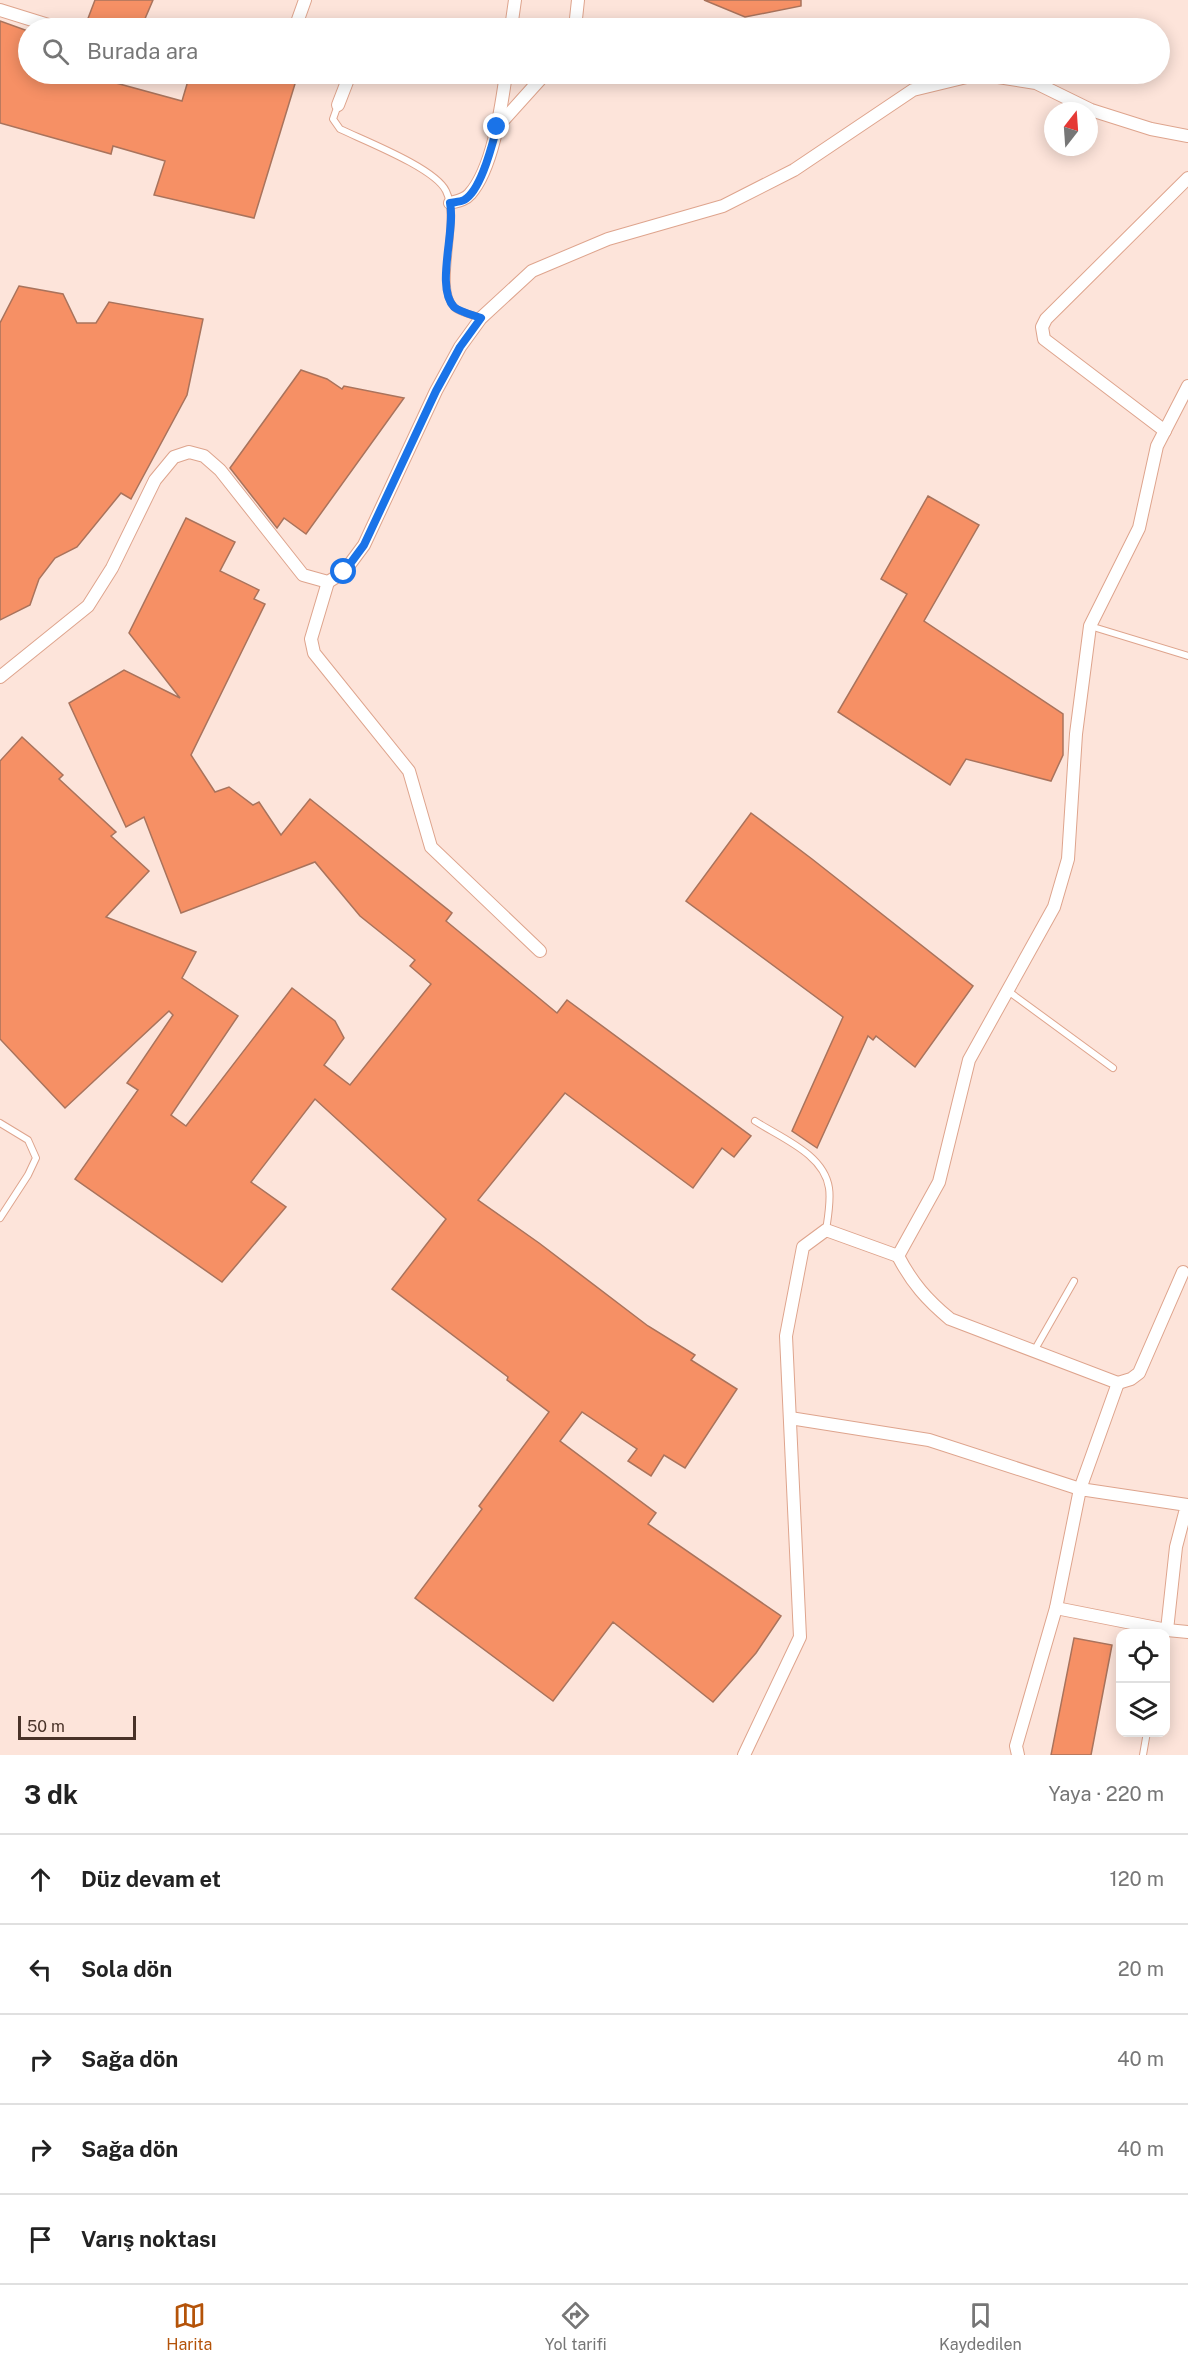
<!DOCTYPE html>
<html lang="tr">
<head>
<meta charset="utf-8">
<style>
  body { margin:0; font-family:"Public Sans",sans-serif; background:#f2f2f2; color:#222 }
  .controls { position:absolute; right:18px; bottom:18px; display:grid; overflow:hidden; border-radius:12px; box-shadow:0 3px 15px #0003 }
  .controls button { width:54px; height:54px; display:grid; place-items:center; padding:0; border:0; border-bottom:2px solid #e0e0e0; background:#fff; color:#222; font:30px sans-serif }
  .compass { position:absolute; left:1044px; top:102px; width:54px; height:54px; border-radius:50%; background:#fff; box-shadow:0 3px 15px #0003; rotate:17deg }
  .scale { position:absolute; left:18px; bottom:15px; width:118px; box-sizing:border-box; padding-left:6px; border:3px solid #493228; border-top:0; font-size:16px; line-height:21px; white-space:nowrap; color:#493228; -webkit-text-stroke:4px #fde4da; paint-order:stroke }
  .stop { position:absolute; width:18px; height:18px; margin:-14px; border:4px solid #1a73e8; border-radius:50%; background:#fff }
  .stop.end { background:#1a73e8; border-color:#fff; box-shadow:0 2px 6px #0008 }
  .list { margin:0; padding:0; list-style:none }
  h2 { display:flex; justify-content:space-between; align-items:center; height:78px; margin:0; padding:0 24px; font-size:26px }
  h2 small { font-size:20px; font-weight:400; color:#767676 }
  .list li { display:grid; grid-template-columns:39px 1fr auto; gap:18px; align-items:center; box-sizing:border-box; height:90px; padding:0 24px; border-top:2px solid #e0e0e0 }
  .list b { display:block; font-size:22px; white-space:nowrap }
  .list em { font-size:20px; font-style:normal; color:#767676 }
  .icon { flex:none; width:33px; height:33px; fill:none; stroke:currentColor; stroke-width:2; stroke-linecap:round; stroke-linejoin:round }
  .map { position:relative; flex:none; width:1188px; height:1755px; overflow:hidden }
  .search { position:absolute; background:#fff; box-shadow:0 3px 15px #0003; left:18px; right:18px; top:18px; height:66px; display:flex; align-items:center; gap:15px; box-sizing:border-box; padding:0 21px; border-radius:33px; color:#767676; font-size:22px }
  .sheet { height:528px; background:#fff }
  nav { display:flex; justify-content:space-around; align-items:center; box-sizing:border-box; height:84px; border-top:2px solid #e0e0e0; background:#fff; font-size:16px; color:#767676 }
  nav a { display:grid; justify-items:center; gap:3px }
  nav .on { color:#b45309 }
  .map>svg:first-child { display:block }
</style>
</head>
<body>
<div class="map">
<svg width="1188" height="1755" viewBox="0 0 1188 1755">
  <rect width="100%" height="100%" fill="#fde4da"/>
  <!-- building -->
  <g fill="#f69065" stroke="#a9735c" stroke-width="1.5">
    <path d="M95,0H153L141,28H107L87,21Z"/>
    <path d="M704,0H801V6L745,17Z"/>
    <path d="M0,21L28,31V74H83L182,101L190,74H298L254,218L154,195L165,161L113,146L111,154L0,123Z"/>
    <path d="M19,286L63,294L77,323H96L109,302L203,319L187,395L131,499L121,493L77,547L55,558L39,579L30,605L0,620V323Z"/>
    <path d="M301,370L327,379L342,389L344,386L404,398L306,534L284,518L277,528L230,468Z"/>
    <path d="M928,496L979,525L924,621L1063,714V755L1051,781L966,759L950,785L838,712L907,594L881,579Z"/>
    <path d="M186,518L235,542L220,571L259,590L254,599L265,604L191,755L215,792L229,787L253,805L259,802L281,835L310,799L452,913L446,921L557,1013L567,1000L751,1136L734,1157L722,1148L693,1188L565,1093L478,1200L539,1243L648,1326L695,1355L691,1360L737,1389L685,1468L664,1455L651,1476L628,1461L637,1449L582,1412L560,1441L656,1513L648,1524L781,1616L756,1653L713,1702L613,1622L553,1701L415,1598L482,1509L479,1506L549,1412L507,1380L508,1377L392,1289L446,1219L315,1099L251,1182L286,1207L222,1282L75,1179L138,1090L127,1083L173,1015L169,1011L65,1108L0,1039V761L22,737L63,775L59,779L116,832L111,836L149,871L106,917L196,952L182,978L238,1016L171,1115L186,1126L292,988L335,1021L344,1038L324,1065L350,1085L431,984L410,966L415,960L360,916L315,862L181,913L144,817L126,827L69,703L124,670L180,698L129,633Z"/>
    <path d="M751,813L812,859L973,986L915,1067L876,1036L873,1040L868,1036L817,1148L792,1131L843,1017L686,901Z"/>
    <path d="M1074,1638L1112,1645L1091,1755H1051Z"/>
  </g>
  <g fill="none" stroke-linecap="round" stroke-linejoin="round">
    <!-- service casing -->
    <g stroke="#dea48d" stroke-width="8">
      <g id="service">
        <path d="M338,105L333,119L340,129C365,141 435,168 446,191C461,221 434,289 455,308C461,313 473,315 481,318"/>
        <path d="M1090,626L1188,656"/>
        <path d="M1008,991L1113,1068"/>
        <path d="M755,1121C781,1138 824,1154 829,1188C831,1201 828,1217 826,1230"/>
        <path d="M0,1123L28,1140L36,1158L28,1175L0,1218"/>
        <path d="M1034,1351L1074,1281"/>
        <path d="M1143,1755L1147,1732"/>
      </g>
    </g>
    <!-- minor casing -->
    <g stroke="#dea48d" stroke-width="14">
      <g id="minor">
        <path d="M0,10L58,28"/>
        <path d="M295,28L305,0"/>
        <path d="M511,28L515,0"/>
        <path d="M575,28L578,0"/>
        <path d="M338,105L350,74"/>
        <path d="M500,124L545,74"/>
        <path d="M450,203C457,201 465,200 470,194C493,168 501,108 506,74"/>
        <path d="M1165,431L1044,339L1042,327L1046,319L1188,178"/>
        <path d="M328,582L311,639L314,653L409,771L431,847L540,951"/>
        <path d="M0,677L88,606L112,568L155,480L174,457L189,452L204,456L220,470L303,575L328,582L344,572L364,545L436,391L460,347L481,318L532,271L608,239L723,206L794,170L913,90L979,74L1036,83L1091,110L1151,129L1188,136"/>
        <path d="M1118,1383L1131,1379L1139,1373L1183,1272"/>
        <path d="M790,1418L929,1440L1080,1489L1118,1383L950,1319C927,1300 912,1283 898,1256"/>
        <path d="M1056,1608L1167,1630L1188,1632"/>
        <path d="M744,1755L800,1637L786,1336L803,1247L826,1230L898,1256L939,1182L969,1060L1054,907L1068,859L1076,734L1090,626L1139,528L1157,446L1188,386"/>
        <path d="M1018,1755L1016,1746L1056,1608L1080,1489L1187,1505L1176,1547L1167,1630"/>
      </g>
    </g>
    <!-- service -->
    <use href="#service" stroke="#fff" stroke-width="6"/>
    <!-- minor -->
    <use href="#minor" stroke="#fff" stroke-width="12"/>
  </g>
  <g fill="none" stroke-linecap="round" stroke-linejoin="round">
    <!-- route -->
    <path stroke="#1a73e8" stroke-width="8" d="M344,572L364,545L436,391L460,347L481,318C473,315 460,312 454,307C435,287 456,230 450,203C454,202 460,202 464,200C481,191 492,145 497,127"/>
  </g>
</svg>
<div class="controls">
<button><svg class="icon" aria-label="locate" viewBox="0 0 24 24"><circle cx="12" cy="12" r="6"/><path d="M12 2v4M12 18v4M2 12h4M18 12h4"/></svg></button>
<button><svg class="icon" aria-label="layers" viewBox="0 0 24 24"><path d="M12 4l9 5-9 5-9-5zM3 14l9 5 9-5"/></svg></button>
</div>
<svg class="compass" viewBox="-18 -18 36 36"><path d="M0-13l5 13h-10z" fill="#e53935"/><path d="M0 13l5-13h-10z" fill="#767676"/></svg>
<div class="scale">50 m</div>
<div class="stop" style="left:344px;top:572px"></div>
<div class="stop end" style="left:497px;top:127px"></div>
<div class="search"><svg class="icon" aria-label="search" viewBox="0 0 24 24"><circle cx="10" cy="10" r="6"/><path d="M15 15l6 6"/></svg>Burada ara</div>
</div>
<section class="sheet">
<h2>3 dk<small>Yaya · 220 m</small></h2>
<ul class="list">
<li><svg class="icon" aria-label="ahead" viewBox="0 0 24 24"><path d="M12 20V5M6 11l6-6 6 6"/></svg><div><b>Düz devam et</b></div><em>120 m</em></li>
<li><svg class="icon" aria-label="left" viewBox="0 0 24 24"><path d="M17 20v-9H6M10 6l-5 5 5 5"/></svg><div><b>Sola dön</b></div><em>20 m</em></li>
<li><svg class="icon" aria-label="right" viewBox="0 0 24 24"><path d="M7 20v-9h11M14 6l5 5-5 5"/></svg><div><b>Sağa dön</b></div><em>40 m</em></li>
<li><svg class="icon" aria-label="right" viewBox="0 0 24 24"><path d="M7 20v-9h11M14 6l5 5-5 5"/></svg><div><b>Sağa dön</b></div><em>40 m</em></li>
<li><svg class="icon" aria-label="arrive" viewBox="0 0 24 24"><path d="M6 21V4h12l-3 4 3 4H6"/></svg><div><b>Varış noktası</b></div></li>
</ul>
</section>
<nav>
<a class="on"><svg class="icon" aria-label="map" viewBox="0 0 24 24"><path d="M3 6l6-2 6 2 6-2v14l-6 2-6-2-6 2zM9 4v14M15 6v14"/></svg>Harita</a>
<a><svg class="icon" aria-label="directions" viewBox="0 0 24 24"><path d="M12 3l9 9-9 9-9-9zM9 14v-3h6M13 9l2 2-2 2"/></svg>Yol tarifi</a>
<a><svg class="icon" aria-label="saved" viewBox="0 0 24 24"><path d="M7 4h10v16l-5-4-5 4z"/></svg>Kaydedilen</a>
</nav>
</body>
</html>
